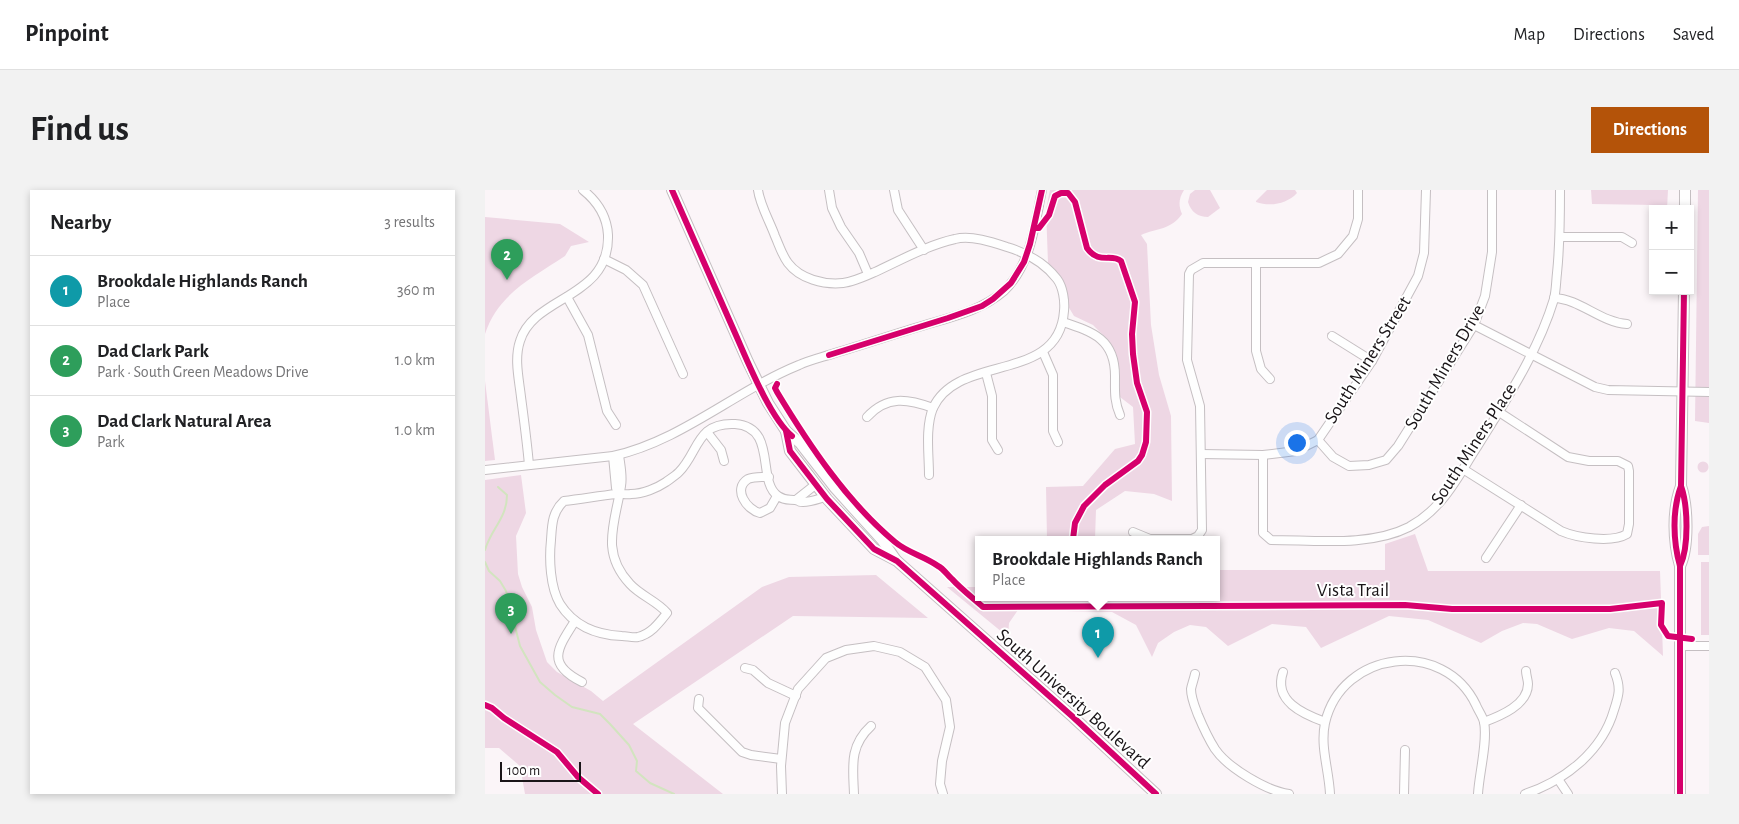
<!DOCTYPE html>
<html lang="en">
<head>
<meta charset="utf-8">
<style>
  body { margin:0; font-family:"Alegreya Sans",sans-serif; background:#f2f2f2; color:#202124 }
  .controls { position:absolute; right:15px; top:15px; display:grid; overflow:hidden; border-radius:0px; box-shadow:0 2px 8px #0003 }
  .controls button { width:45px; height:45px; display:grid; place-items:center; padding:0; border:0; border-bottom:1px solid #e0e0e0; background:#fff; color:#202124; font:25px sans-serif }
  .scale { position:absolute; left:15px; bottom:12px; width:81px; box-sizing:border-box; padding-left:5px; border:2px solid #1a1518; border-top:0; font-size:14px; line-height:18px; white-space:nowrap; color:#1a1518; -webkit-text-stroke:4px #fff; paint-order:stroke }
  .you { position:absolute; left:811px; top:252px; width:18px; height:18px; margin:-12px; border:4px solid #fff; border-radius:50%; background:#1a73e8; box-shadow:0 0 0 8px #1a73e833 }
  .badge { display:grid; place-items:center; width:32px; height:32px; border-radius:50%; background:#b45309; color:#fff; font-size:16px; font-weight:700 }
  .pin { position:absolute; translate:-50% -41px; filter:drop-shadow(0 1px 2px #0008) }
  .pin::after { content:''; position:absolute; top:26px; width:18px; height:15px; background:inherit; clip-path:polygon(0 0,100% 0,50% 100%) }
  .popup { position:absolute; left:490px; top:346px; width:245px; height:65px; box-sizing:border-box; display:grid; place-content:center; border-radius:0px; background:#fff; filter:drop-shadow(0 1px 4px #0005); font-size:16px; white-space:nowrap; color:#757577 }
  .popup b { font-size:19px; color:#202124 }
  .popup::after { content:''; position:absolute; left:50%; top:100%; margin-left:-10px; border:10px solid transparent; border-top-color:#fff }
  .list { margin:0; padding:0; list-style:none }
  h2 { display:flex; justify-content:space-between; align-items:center; height:65px; margin:0; padding:0 20px; font-size:21px }
  h2 small { font-size:16px; font-weight:400; color:#757577 }
  .list li { display:grid; grid-template-columns:32px 1fr auto; gap:15px; align-items:center; box-sizing:border-box; height:70px; padding:0 20px; border-top:1px solid #e0e0e0 }
  .list b { display:block; font-size:19px; white-space:nowrap }
  .list p { margin:0; font-size:16px; white-space:nowrap; color:#757577 }
  .list em { font-size:16px; font-style:normal; color:#757577 }
  .map { position:relative; flex:none; width:1224px; height:604px; overflow:hidden; border-radius:0px }
  header { display:flex; align-items:center; gap:30px; box-sizing:border-box; height:70px; padding:0 25px; background:#fff; border-bottom:1px solid #e0e0e0 }
  header strong { font-size:24px }
  nav { display:flex; gap:28px; margin-inline-start:auto; font-size:18px }
  .intro { display:flex; align-items:center; justify-content:space-between; box-sizing:border-box; height:120px; padding:0 30px }
  h1 { margin:0; font-size:35px }
  .button { padding:12px 22px; border-radius:0px; background:#b45309; color:#fff; font-size:18px; font-weight:700 }
  main { display:flex; gap:30px; padding:0 30px }
  aside { flex:1; background:#fff; border-radius:0px; box-shadow:0 2px 8px #0003 }
  .map>svg:first-child { display:block }
</style>
</head>
<body>
<header>
<strong>Pinpoint</strong>
<nav><a>Map</a><a>Directions</a><a>Saved</a></nav>
</header>
<div class="intro"><h1>Find us</h1><a class="button">Directions</a></div>
<main>
<aside>
<h2>Nearby<small>3 results</small></h2>
<ul class="list">
<li><span class="badge" style="background:#0f9aa8">1</span><div><b>Brookdale Highlands Ranch</b><p>Place</p></div><em>360 m</em></li>
<li><span class="badge" style="background:#2e9e5b">2</span><div><b>Dad Clark Park</b><p>Park · South Green Meadows Drive</p></div><em>1.0 km</em></li>
<li><span class="badge" style="background:#2e9e5b">3</span><div><b>Dad Clark Natural Area</b><p>Park</p></div><em>1.0 km</em></li>
</ul>
</aside>
<div class="map">
<svg width="1224" height="604" viewBox="0 0 1224 604">
  <rect width="100%" height="100%" fill="#fbf5f8"/>
  <!-- green -->
  <g fill="#eed7e4">
    <path d="M565,0H699C694,8 693,15 697,24C686,40 672,38 656,45L662,54L666,135L674,185L686,226L687,311L669,304L640,301L611,320L610,349H562L561,297L598,296L630,259L650,254L648,217L635,207L634,176L623,150L608,135L589,126L580,111L573,90L563,73L561,19Z"/>
    <path d="M710,0H725L735,18L723,27C713,27 706,22 703,12L705,4Z"/>
    <path d="M782,0H810L812,3C802,14 785,17 771,12V11Z"/>
    <path d="M1106,0H1183L1182,19H1171L1169,15L1107,14Z"/>
    <path d="M1213,0H1224V233L1210,231Z"/>
    <path d="M0,27L75,34L104,52L86,56L80,66C47,88 13,104 0,144Z"/>
    <path d="M0,191L10,270L0,271Z"/>
    <circle cx="1218" cy="277" r="5.5"/>
    <path d="M36,285L41,323L31,346L33,384L37,397L47,417L51,440L62,472L72,482L106,501L118,511L277,397L304,387L391,385L443,428L308,426L148,534L238,604H40L35,576L14,558H0V290Z"/>
    <path d="M1224,336V365H1213V344L1217,337Z"/>
    <path d="M930,344L943,381H1175L1178,466L1149,441L1124,438L1087,449L1052,434L1038,433L1017,441L996,453L943,430L904,426L836,458L821,437L787,434L743,456L721,437L705,435L689,442L673,453L667,467L651,435L627,422L533,420L524,433L523,447L462,397H494V407H732V380H900V354Z"/>
    <rect x="1216" y="372" width="8" height="73"/>
  </g>
  <g fill="none" stroke-linecap="round" stroke-linejoin="round">
    <!-- stream -->
    <g stroke="#d2e4bf" stroke-width="2">
      <path d="M0,360C6,339 22,328 22,305L13,297"/>
      <path d="M0,372L4,381L15,391L21,401L35,456L55,492L70,505L87,517L115,524L125,534L144,555L152,571L151,581L165,593L189,604"/>
    </g>
    <!-- minor casing -->
    <g stroke="#c5bfc2" stroke-width="10">
      <g id="minor">
        <path d="M273,0C275,15 285,32 290,46C294,55 297,65 303,73C315,89 339,95 358,93C368,92 381,86 390,82C416,70 443,55 470,49C486,45 507,52 522,57C542,63 559,72 572,89C578,97 580,111 579,121C574,194 473,163 448,218C440,238 444,264 444,285"/>
        <path d="M344,0L347,18L356,37L374,63L383,84"/>
        <path d="M409,0L413,20L439,60"/>
        <path d="M1076,47H1137L1147,53"/>
        <path d="M119,69L141,80L158,95L198,184"/>
        <path d="M771,74V161L776,179L785,189"/>
        <path d="M82,107L103,145L122,221L131,235"/>
        <path d="M1069,108C1095,109 1115,132 1142,134"/>
        <path d="M578,132C608,142 630,149 630,186C630,201 629,211 635,225"/>
        <path d="M989,135L1110,197L1123,200L1224,202"/>
        <path d="M847,146L887,171"/>
        <path d="M558,162L568,185V241L573,252"/>
        <path d="M501,183L507,206V250L513,260"/>
        <path d="M382,227C402,205 423,209 448,218"/>
        <path d="M222,242L236,260L239,271"/>
        <path d="M833,250L848,267L864,276L884,275L901,270L913,256L989,135L1000,106L1007,62V0"/>
        <path d="M716,264L778,265L795,263L811,261L833,250L887,171L933,86L939,63L941,0"/>
        <path d="M134,265C135,274 138,286 136,296C130,333 115,362 145,394C156,406 172,411 182,423C174,433 166,444 153,447C148,448 142,446 137,446C112,445 89,436 75,414C65,397 64,369 66,350C67,335 67,322 79,311C96,309 114,306 131,304C136,303 141,305 146,304C158,304 172,298 181,292C185,289 190,286 194,282C214,262 211,232 250,234C293,237 271,291 293,306C300,311 304,309 311,310C317,312 312,312 318,312C326,312 333,309 340,307"/>
        <path d="M778,265V343L786,350C830,350 885,357 924,337C935,331 946,322 954,313C969,297 980,275 992,257C1021,210 1053,162 1069,109C1071,101 1071,92 1072,83C1075,55 1075,28 1075,0"/>
        <path d="M128,266L131,298L135,303"/>
        <path d="M44,275C42,252 39,230 36,207C34,189 29,169 35,151C49,105 125,109 123,45C122,26 113,12 98,0"/>
        <path d="M978,279L1076,341C1092,348 1127,353 1142,344L1144,334V281L1143,276L1133,271H1104L1083,267L1014,222"/>
        <path d="M0,280L128,266C196,251 250,201 314,175C325,170 338,167 350,163C380,154 410,144 440,135C467,127 497,120 519,101C546,75 550,34 557,0"/>
        <path d="M284,287C277,287 269,286 263,289C247,299 262,320 275,323L285,318L292,306"/>
        <path d="M311,310L330,295"/>
        <path d="M648,342L665,349H707L713,346L717,340L715,216L702,170L704,84L706,80L718,73H834L853,64L868,46L873,29V0"/>
        <path d="M1001,368L1036,315"/>
        <path d="M90,431C72,459 61,474 97,492"/>
        <path d="M1195,456H1224"/>
        <path d="M260,478L268,480L283,493L311,506"/>
        <path d="M798,482C788,511 818,524 840,532"/>
        <path d="M710,484C709,489 707,494 706,499C706,508 710,517 713,525C718,537 723,548 730,559C743,578 782,601 804,604"/>
        <path d="M214,509L213,518L257,562L266,565L296,569"/>
        <path d="M999,532C1015,526 1043,515 1043,494C1043,490 1041,485 1041,481"/>
        <path d="M1073,589L1083,604"/>
        <path d="M297,604L296,576L300,533L313,499L341,468L361,460L389,456L415,462L440,477L461,510L465,537L457,571L455,594L458,604"/>
        <path d="M369,604C368,577 364,556 386,536"/>
        <path d="M845,604C844,580 835,557 840,533C857,460 959,448 991,515C993,520 998,527 999,532C1003,551 994,584 993,604"/>
        <path d="M919,604L920,560"/>
        <path d="M1040,604C1079,591 1117,562 1129,520C1134,505 1136,498 1130,483"/>
      </g>
    </g>
    <!-- major casing -->
    <g stroke="#c5bfc2" stroke-width="12">
      <g id="major">
        <path d="M187,0L263,172L283,213L301,241L315,253L350,298L397,350L411,370"/>
        <path d="M1200,19V0"/>
        <path d="M301,241L305,261L342,309L389,359L412,371L588,527L671,604"/>
        <path d="M1195,376C1204,357 1203,316 1196,296"/>
        <path d="M1195,604V376C1188,351 1187,320 1196,296L1199,101"/>
      </g>
    </g>
    <!-- minor -->
    <use href="#minor" stroke="#fefefe" stroke-width="8"/>
    <!-- major -->
    <use href="#major" stroke="#fefefe" stroke-width="10"/>
    <!-- cycleway casing -->
    <g stroke="#fff" stroke-width="9">
      <g id="cycleway">
        <path d="M187,0C208,48 229,95 250,143C262,170 285,228 307,246"/>
        <path d="M549,38H554L564,25L570,6L576,3H583L590,12L602,58C614,75 626,63 636,71L650,112L647,144L648,164L652,193L662,222L661,252L657,265L653,271L620,295L599,316L590,333L588,349"/>
        <path d="M344,165L463,128L497,116L508,109L526,93L539,72L545,54L557,0"/>
        <path d="M292,194L290,198L292,202C324,255 362,312 410,352C423,363 439,366 453,376C459,379 462,385 467,389C476,399 488,408 498,417L920,415L967,419H1125L1177,413L1176,435L1183,446L1207,449"/>
        <path d="M301,241L305,261L342,309L389,359L412,371L588,527L671,604"/>
        <path d="M1195,376C1204,357 1203,316 1196,296"/>
        <path d="M0,515L7,518L19,528L72,562L93,587L113,604"/>
        <path d="M1195,604V376C1188,351 1187,320 1196,296L1199,101"/>
      </g>
    </g>
    <!-- cycleway -->
    <use href="#cycleway" stroke="#d6006c" stroke-width="6"/>
  </g>
  <g text-anchor="middle" dominant-baseline="central" stroke-width="4" stroke-linejoin="round" paint-order="stroke">
    <!-- street labels -->
    <g font-size="19" fill="#1a1518" stroke="#fff">
      <text transform="translate(883 170) rotate(-58)">South Miners Street</text>
      <text transform="translate(960 177) rotate(-60)">South Miners Drive</text>
      <text transform="translate(989 254) rotate(-57)">South Miners Place</text>
      <text x="868" y="400">Vista Trail</text>
      <text transform="translate(588 509) rotate(42)">South University Boulevard</text>
    </g>
  </g>
</svg>
<div class="controls">
<button>+</button>
<button>−</button>
</div>
<div class="scale">100 m</div>
<div class="you"></div>
<div class="pin badge" style="left:613px;top:468px;background:#0f9aa8">1</div>
<div class="popup"><b>Brookdale Highlands Ranch</b>Place</div>
<div class="pin badge" style="left:22px;top:90px;background:#2e9e5b">2</div>
<div class="pin badge" style="left:26px;top:444px;background:#2e9e5b">3</div>
</div>
</main>
</body>
</html>
